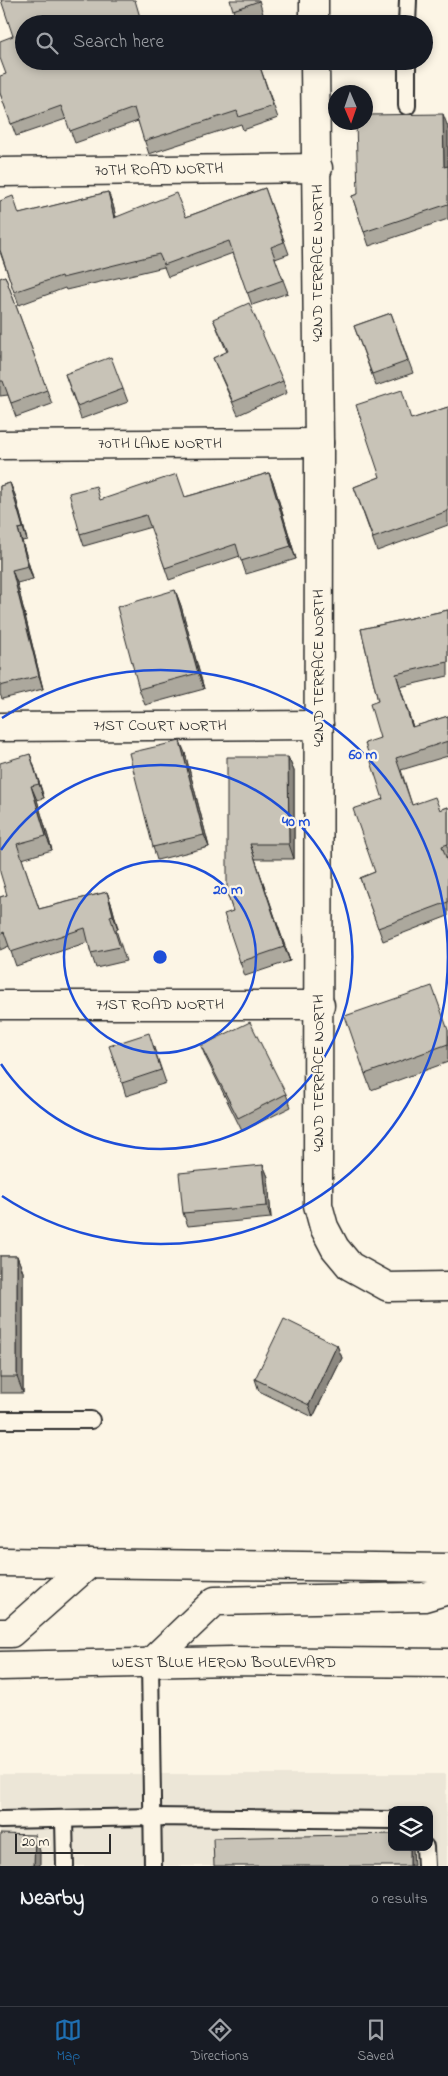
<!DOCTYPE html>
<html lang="en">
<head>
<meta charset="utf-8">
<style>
  body { margin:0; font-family:"Indie Flower",sans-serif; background:#20242c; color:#f1f3f6 }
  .controls { position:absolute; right:15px; bottom:15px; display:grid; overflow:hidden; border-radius:10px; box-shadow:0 2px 8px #0003 }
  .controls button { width:45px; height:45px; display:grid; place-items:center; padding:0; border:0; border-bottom:1px solid #363941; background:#171b24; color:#f1f3f6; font:25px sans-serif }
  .compass { position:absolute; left:328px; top:85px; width:45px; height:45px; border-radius:50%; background:#171b24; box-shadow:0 2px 8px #0003; rotate:178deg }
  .scale { position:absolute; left:15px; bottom:12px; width:96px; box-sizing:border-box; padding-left:5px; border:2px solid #2b2b2b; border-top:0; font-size:14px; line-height:18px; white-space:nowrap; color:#2b2b2b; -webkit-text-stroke:4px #fcf5e5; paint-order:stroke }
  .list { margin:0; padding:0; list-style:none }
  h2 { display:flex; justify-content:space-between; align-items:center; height:65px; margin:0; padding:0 20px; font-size:21px }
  h2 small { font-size:16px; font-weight:400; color:#9ea1a6 }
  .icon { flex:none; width:28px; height:28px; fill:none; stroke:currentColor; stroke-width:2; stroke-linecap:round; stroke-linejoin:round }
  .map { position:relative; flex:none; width:448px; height:1866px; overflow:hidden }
  .search { position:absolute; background:#171b24; box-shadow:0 2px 8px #0003; left:15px; right:15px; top:15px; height:55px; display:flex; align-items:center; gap:12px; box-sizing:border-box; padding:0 18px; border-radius:28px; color:#9ea1a6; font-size:19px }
  .sheet { height:140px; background:#171b24 }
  nav { display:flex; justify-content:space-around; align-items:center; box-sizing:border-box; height:70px; border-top:1px solid #363941; background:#171b24; font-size:14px; color:#9ea1a6 }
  nav a { display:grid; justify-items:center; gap:2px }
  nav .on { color:#1f6fb2 }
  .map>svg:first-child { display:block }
</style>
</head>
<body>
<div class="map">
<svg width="448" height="1866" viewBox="0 0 448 1866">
  <rect width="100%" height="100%" fill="#fcf5e5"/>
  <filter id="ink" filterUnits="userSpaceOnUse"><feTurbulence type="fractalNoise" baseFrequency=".02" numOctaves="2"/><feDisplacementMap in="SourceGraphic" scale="10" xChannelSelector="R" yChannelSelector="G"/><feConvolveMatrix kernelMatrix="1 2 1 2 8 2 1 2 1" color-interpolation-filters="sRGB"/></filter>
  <g filter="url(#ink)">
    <!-- built -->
    <path fill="#ece6d7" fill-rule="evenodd" d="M0,1774H446L447,1866H0ZM392,1810H429V1847H392Z"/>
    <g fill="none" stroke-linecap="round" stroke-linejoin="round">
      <!-- lane casing -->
      <g stroke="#2b2b2b" stroke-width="20">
        <g id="lane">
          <path d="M407,24L408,0"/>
          <path d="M407,106V61"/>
          <path d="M0,1420H91"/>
          <path d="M150,1663L153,1866"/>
          <path d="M64,1819L65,1866"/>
          <path d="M0,1820L153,1817L392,1820"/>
          <path d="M425,1847L426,1866"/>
        </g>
      </g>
      <!-- street casing -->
      <g stroke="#2b2b2b" stroke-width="31">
        <g id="street">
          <path d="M314,0V24"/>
          <path d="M315,61L319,443L318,1205L324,1227L335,1248L350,1266L388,1287L448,1286"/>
          <path d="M0,172L318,168"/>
          <path d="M0,445L319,443"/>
          <path d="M0,727L319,725"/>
          <path d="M0,1005H320"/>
        </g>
      </g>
      <!-- highway casing -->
      <g stroke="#2b2b2b" stroke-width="31">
        <g id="highway">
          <path d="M0,1562L448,1568"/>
          <path d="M0,1633H11L90,1563"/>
          <path d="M150,1663L215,1601L424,1597L448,1590"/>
          <path d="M0,1666L231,1661L448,1663"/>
        </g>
      </g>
      <!-- lane -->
      <use href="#lane" stroke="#fcf5e5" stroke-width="16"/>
      <!-- street -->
      <use href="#street" stroke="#fcf5e5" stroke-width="28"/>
      <!-- highway -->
      <use href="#highway" stroke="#fcf5e5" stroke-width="28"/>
    </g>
    <!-- wall -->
    <g fill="#aca89d" stroke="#2b2b2b">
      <path d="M259,0L263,14L237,22L233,10Z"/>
      <path d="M13,36L24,61H258L278,118L243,130L241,124L149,154L138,121L75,143L66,119L16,136L0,93L6,74Z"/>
      <path d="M448,127V219L369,246L352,196L358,194Z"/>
      <path d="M265,188L289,254L275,259L288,293L252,305L233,253L168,277L164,267L66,290L65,288L19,305L0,252V201L20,214L108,192L113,205L116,217H186Z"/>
      <path d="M5,276L52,404L16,417L8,395L0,396V278Z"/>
      <path d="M391,313L413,373L376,386L354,326Z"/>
      <path d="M213,319L283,381L287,393L238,415L218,370L213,358L227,352Z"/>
      <path d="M65,374L123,389L128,402L81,419Z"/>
      <path d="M448,407V525L377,551L354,487L380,477L412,419Z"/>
      <path d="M269,473L274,485L296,559L246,574L240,556L169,580L151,527L84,546L80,534L101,500L185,497Z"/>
      <path d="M10,483L15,495L27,540L22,541L33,579L17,583L43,689L2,699L0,694V486Z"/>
      <path d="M175,590L181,606L204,689L145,705L139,689Z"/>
      <path d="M448,610V676L400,687L413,727L448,716V756L401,770L412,805L440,810L448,807V858L447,859L448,863V916L383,941L360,878L375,872L383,799L378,701L361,629Z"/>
      <path d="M185,753L209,847L157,860L153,847Z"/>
      <path d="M30,754L44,798L37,800L52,850L22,859L39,909L107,892L112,906L118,929L116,930L126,961L96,968L91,953L88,942L16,966L9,946L0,950V897L7,895Z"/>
      <path d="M288,757L294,771V859H255L290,961L245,976L240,962L233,911L227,893Z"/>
      <path d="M448,1030V1062L371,1090L365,1074Z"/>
      <path d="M153,1045L166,1083L126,1096L122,1083Z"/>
      <path d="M201,1046L286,1094L291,1107L242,1131L206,1058Z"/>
      <path d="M263,1165L268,1177L271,1218L188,1226L183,1213Z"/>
      <path d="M0,1256H17L23,1272V1393H0Z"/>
      <path d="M337,1345L342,1358L313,1417L259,1391L255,1379Z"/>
    </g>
    <!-- shaded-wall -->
    <g fill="#8c8880" stroke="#2b2b2b">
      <path d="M443,114L448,127V177L444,167Z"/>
      <path d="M108,192L113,205L119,230L114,218Z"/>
      <path d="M269,473L274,485L296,559L291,546Z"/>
      <path d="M10,483L15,495L27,540L23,528Z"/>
      <path d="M18,529L22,541L33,579L28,566Z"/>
      <path d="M12,570L17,583L43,689L39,676Z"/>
      <path d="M175,590L181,606L204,689L198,673Z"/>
      <path d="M396,674L400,687L417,740L412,727Z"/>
      <path d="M180,741L185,753L209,847L204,835Z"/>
      <path d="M30,754L35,769L44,798L39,784Z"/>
      <path d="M288,757L294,771V859L289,844Z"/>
      <path d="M31,786L37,800L52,850L46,836Z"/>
      <path d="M250,844L255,859L290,961L284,947Z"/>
      <path d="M107,892L112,906L118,929L113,915Z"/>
      <path d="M263,1165L268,1177L271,1218L267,1206Z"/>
      <path d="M17,1256L23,1272V1393L17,1377Z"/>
      <path d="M337,1345L342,1358L313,1417L309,1405Z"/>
      <path d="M35,1835L40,1851V1866H34Z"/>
      <path d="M410,1847H413L414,1866H410Z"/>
    </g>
    <!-- building -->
    <g fill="#c8c3b7" stroke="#2b2b2b">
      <path d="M1,0H135L142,24H24V61H258L273,106L239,117L237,111L144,141L134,108L70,131L61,106L11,124L0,93V76L6,74L0,58V41L13,36Z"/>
      <path d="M230,0H258L259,1L233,10Z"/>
      <path d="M443,114L444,167L448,166V204L364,232L352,196L358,194L356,122H366V115Z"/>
      <path d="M265,188L284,242L271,247L283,280L247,293L229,241L164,265L159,254L62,278L61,276L14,292L0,250V201L13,196L19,214L108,192L114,218L176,193L186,217Z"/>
      <path d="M5,276L47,390L11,403L3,381H0V278Z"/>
      <path d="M249,303L283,381L233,402L213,358L228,351L213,319Z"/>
      <path d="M391,313L408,361L372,374L354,326Z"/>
      <path d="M111,357L123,389L77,406L65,374Z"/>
      <path d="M402,390L411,419L448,407V511L373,538L354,487L380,477L356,405Z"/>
      <path d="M269,473L291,546L241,561L236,544L165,568L146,515L80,534L69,493L96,486L100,500L177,474L185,497Z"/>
      <path d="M10,483L23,528L18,529L28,566L12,570L39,676L0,686V486Z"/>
      <path d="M175,590L198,673L139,689L117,607Z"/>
      <path d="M448,610V662L396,674L412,727L448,716V741L396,758L412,805L435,797L440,810L448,807V844L442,846L448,863V902L378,928L360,878L375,872L353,809L383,799L365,743L380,738L370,704L378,701L361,629Z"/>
      <path d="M180,741L204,835L153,847L129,753Z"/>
      <path d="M30,754L39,784L31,786L46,836L17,844L39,909L107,892L113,915L110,916L120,947L91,953L85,928L11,952L4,932L0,934V897L7,895L0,872V763Z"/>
      <path d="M227,757H288L289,844H250L284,947L240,962L224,914L233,911L227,893Z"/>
      <path d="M432,986L448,1030V1044L365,1074L345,1016Z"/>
      <path d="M250,1022L286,1094L238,1118L201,1046Z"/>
      <path d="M149,1033L161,1070L122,1083L109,1046Z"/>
      <path d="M263,1165L267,1206L183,1213L179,1173Z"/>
      <rect x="0" y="1256" width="17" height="121"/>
      <path d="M284,1319L337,1345L309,1405L255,1379Z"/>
      <path d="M0,1834L35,1835L34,1866H0Z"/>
      <path d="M392,1834V1847H410V1866H214L213,1838Z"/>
    </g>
  </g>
  <!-- distance rings -->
  <g fill="none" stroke="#1d4ed8" stroke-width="2.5">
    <circle cx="160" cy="957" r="96"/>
    <path d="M1 850A192 192 0 1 1 1 1064"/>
    <path d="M2 718A287 287 0 1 1 2 1196"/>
  </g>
  <g text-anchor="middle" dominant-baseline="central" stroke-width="4.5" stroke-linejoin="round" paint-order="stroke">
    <!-- street labels -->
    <g font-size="16" fill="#2b2b2b" stroke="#fcf5e5">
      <text transform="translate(159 170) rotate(-1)">70TH ROAD NORTH</text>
      <text transform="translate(318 263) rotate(-90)">42ND TERRACE NORTH</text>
      <text x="160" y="444">70TH LANE NORTH</text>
      <text transform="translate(319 668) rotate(-90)">42ND TERRACE NORTH</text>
      <text x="160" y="726">71ST COURT NORTH</text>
      <text x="160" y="1005">71ST ROAD NORTH</text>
      <text transform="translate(319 1073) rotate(-90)">42ND TERRACE NORTH</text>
      <text x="224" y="1663">WEST BLUE HERON BOULEVARD</text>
    </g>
  </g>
  <circle cx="160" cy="957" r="8" fill="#1d4ed8" stroke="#fcf5e5" stroke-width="2.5"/>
  <g font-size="15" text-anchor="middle" font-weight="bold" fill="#1d4ed8" stroke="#fcf5e5" stroke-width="4.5" stroke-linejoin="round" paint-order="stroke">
    <text x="363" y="759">60 m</text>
    <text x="296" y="826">40 m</text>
    <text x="228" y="894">20 m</text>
  </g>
</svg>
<div class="controls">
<button><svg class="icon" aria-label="layers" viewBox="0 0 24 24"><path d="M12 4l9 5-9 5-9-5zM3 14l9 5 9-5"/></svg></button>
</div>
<svg class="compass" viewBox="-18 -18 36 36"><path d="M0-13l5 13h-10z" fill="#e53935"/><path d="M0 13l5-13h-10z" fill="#9ea1a6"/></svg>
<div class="scale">20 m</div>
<div class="search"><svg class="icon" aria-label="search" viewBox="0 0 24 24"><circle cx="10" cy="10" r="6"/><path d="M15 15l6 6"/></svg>Search here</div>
</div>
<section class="sheet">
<h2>Nearby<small>0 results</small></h2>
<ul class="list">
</ul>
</section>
<nav>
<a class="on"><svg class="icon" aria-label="map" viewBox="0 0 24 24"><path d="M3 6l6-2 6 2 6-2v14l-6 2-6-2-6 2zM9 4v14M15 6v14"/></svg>Map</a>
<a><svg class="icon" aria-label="directions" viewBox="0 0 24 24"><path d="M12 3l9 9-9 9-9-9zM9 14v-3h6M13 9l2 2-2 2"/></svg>Directions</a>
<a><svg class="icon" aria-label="saved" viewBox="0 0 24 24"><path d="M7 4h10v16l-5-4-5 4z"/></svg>Saved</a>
</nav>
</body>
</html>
